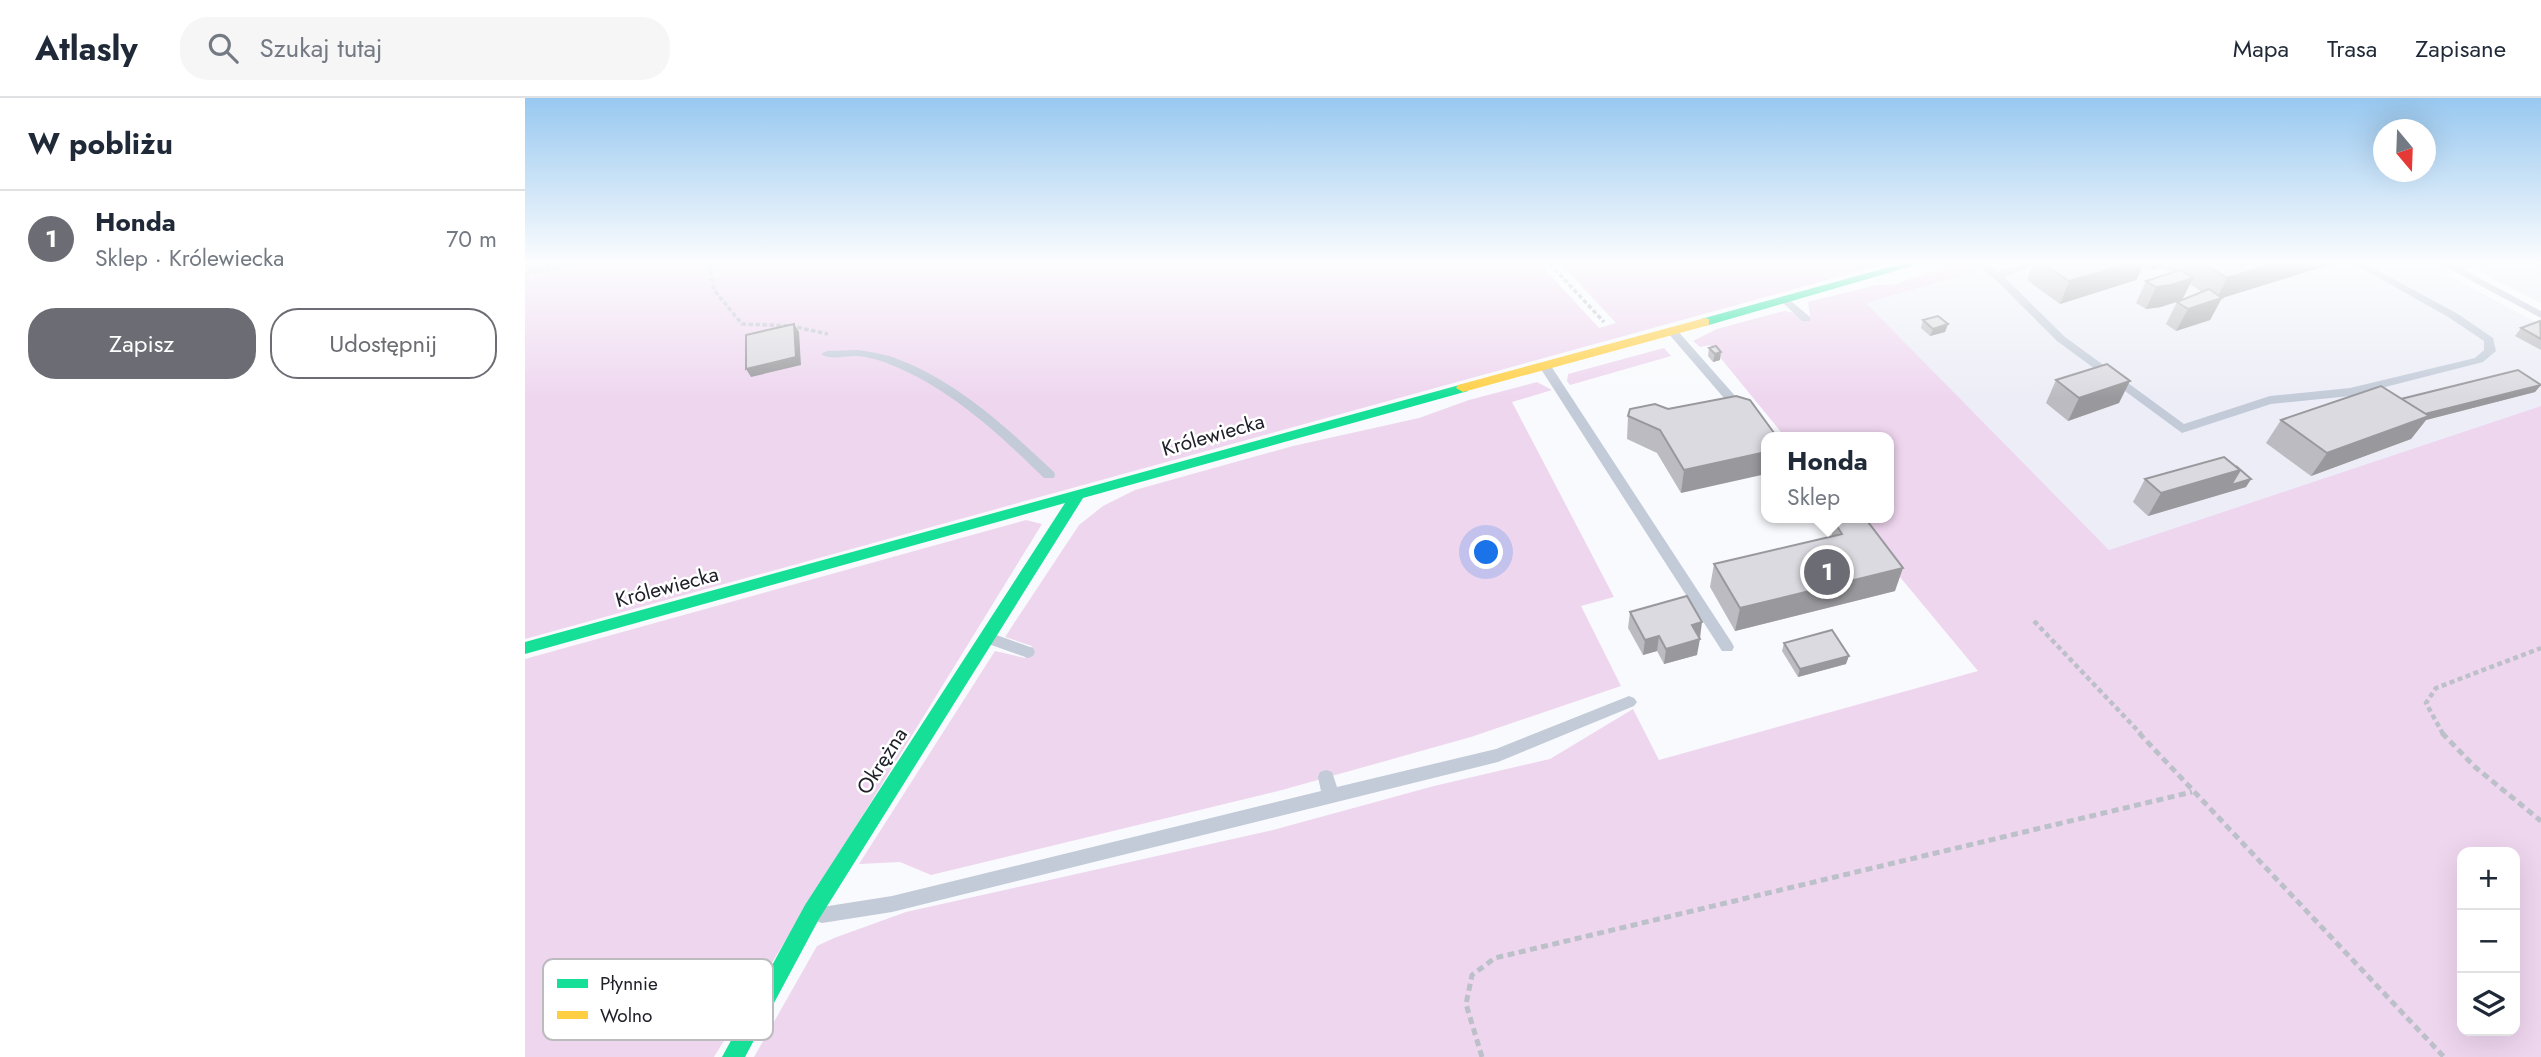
<!DOCTYPE html>
<html lang="pl">
<head>
<meta charset="utf-8">
<style>
  body { margin:0; font-family:Jost,sans-serif; background:#f6f6f7; color:#1f2937 }
  .controls { position:absolute; right:21px; bottom:21px; display:grid; overflow:hidden; border-radius:14px; box-shadow:0 7px 28px #0002 }
  .controls button { width:63px; height:63px; display:grid; place-items:center; padding:0; border:0; border-bottom:2px solid #e0e1e3; background:#fff; color:#1f2937; font:35px sans-serif }
  .compass { position:absolute; left:1848px; top:21px; width:63px; height:63px; border-radius:50%; background:#fff; box-shadow:0 7px 28px #0002; rotate:161deg }
  .you { position:absolute; left:962px; top:455px; width:24px; height:24px; margin:-18px; border:5px solid #fff; border-radius:50%; background:#1a73e8; box-shadow:0 0 0 10px #1a73e833 }
  .badge { display:grid; place-items:center; width:46px; height:46px; border-radius:50%; background:#6c6d74; color:#fff; font-size:23px; font-weight:700 }
  .pin { position:absolute; translate:-50% -50%; border:4px solid #fff; box-shadow:0 2px 7px #0006 }
  .popup { position:absolute; left:1236px; top:334px; width:133px; height:91px; box-sizing:border-box; display:grid; place-content:center; border-radius:14px; background:#fff; filter:drop-shadow(0 2px 5px #0005); font-size:23px; white-space:nowrap; color:#747a83 }
  .popup b { font-size:26px; color:#1f2937 }
  .popup::after { content:''; position:absolute; left:50%; top:100%; margin-left:-14px; border:14px solid transparent; border-top-color:#fff }
  .list { margin:0; padding:0; list-style:none }
  h2 { display:flex; justify-content:space-between; align-items:center; height:91px; margin:0; padding:0 28px; font-size:30px }
  h2 small { font-size:23px; font-weight:400; color:#747a83 }
  .list li { display:grid; grid-template-columns:46px 1fr auto; gap:21px; align-items:center; box-sizing:border-box; height:98px; padding:0 28px; border-top:2px solid #e0e1e3 }
  .list b { display:block; font-size:26px; white-space:nowrap }
  .list p { margin:0; font-size:23px; white-space:nowrap; color:#747a83 }
  .list em { font-size:23px; font-style:normal; color:#747a83 }
  .actions { display:flex; gap:14px; padding:21px 28px }
  .actions a { flex:1; padding:16px 0; border:2px solid #6c6d74; border-radius:28px; text-align:center; font-size:24px; color:#6c6d74 }
  .actions .main { background:#6c6d74; color:#fff }
  .icon { flex:none; width:38px; height:38px; fill:none; stroke:currentColor; stroke-width:2; stroke-linecap:round; stroke-linejoin:round }
  .map { position:relative; flex:none; width:2016px; height:959px; overflow:hidden }
  header { display:flex; align-items:center; gap:42px; box-sizing:border-box; height:98px; padding:0 35px; background:#fff; border-bottom:2px solid #e0e1e3 }
  header strong { font-size:33px }
  nav { display:flex; gap:38px; margin-inline-start:auto; font-size:24px }
  .search { width:490px; height:63px; background:#f6f6f7; display:flex; align-items:center; gap:18px; box-sizing:border-box; padding:0 24px; border-radius:28px; color:#747a83; font-size:26px }
  main { display:flex }
  aside { flex:1; background:#fff }
  .map>svg:first-child { display:block }
</style>
</head>
<body>
<header>
<strong>Atlasly</strong>
<div class="search"><svg class="icon" aria-label="search" viewBox="0 0 24 24"><circle cx="10" cy="10" r="6"/><path d="M15 15l6 6"/></svg>Szukaj tutaj</div>
<nav><a>Mapa</a><a>Trasa</a><a>Zapisane</a></nav>
</header>
<main>
<aside>
<h2>W pobliżu<small></small></h2>
<ul class="list">
<li><span class="badge">1</span><div><b>Honda</b><p>Sklep · Królewiecka</p></div><em>70 m</em></li>
</ul>
<div class="actions"><a class="main">Zapisz</a><a>Udostępnij</a></div>
</aside>
<div class="map">
<svg width="2016" height="959" viewBox="0 0 2016 959">
  <rect width="100%" height="100%" fill="#f9fafd"/>
  <!-- built -->
  <g fill="#ecedf6">
    <path d="M1476,166H1902L2016,227V308L1584,452L1341,205Z"/>
    <path d="M1947,166H2016V205L1964,179L1958,172Z"/>
  </g>
  <!-- green -->
  <g fill="#eed6ef" fill-rule="evenodd">
    <path d="M0,166H1015L1074,230L1091,225L1036,166H1360L0,541Z"/>
    <path d="M1421,166H1446L1456,172L1341,205L1584,452L2016,308V959H229L292,848L309,840L381,814L748,732L909,688L1025,661L1108,611L1134,662L1453,573L1326,420H1363V339H1260L1185,247L1175,249L1168,243L1192,231L1259,213L1270,215L1277,222L1285,219L1283,204L1351,187L1371,186L1420,169ZM1937,754H1990V933H1937Z"/>
    <path d="M1139,250L1146,258L1045,287L1042,283L1043,276Z"/>
    <path d="M1012,284L1027,292L987,304L1089,499L1056,508L1096,588L946,639L757,692L406,777L375,764L334,766L470,553L500,560L507,548L480,539L554,427L578,408L610,392L768,348L894,320L944,302Z"/>
    <path d="M501,422L517,426L189,959H0V561Z"/>
  </g>
  <g fill="none" stroke-linecap="round" stroke-linejoin="round">
    <!-- path-far2 -->
    <g stroke="#bbc0c9" stroke-width="3.5" stroke-dasharray="4.5 2.5" stroke-linecap="butt">
      <path d="M184,166L189,192L217,226L267,228L303,236"/>
      <path d="M1025,166L1079,224"/>
      <path d="M0,176L50,166"/>
    </g>
    <!-- path-far1 -->
    <g stroke="#bbc0c9" stroke-width="4.5" stroke-dasharray="5 3.5" stroke-linecap="butt">
      <path d="M1509,523L1616,636"/>
      <path d="M1918,636L1901,605L1911,590L2016,550"/>
    </g>
    <!-- path -->
    <g stroke="#bbc0c9" stroke-width="5" stroke-dasharray="7 4.5" stroke-linecap="butt">
      <path d="M1614,635L1919,959"/>
      <path d="M1917,635L1950,669L2016,723"/>
      <path d="M957,959L941,906L947,877L970,860L1667,694"/>
    </g>
    <!-- lane -->
    <g fill="#c3cbd8" fill-rule="evenodd">
      <path d="M1451,166H1462L1473,174L1500,166H1515L1479,179L1540,239L1659,326L1745,298L1825,290L1950,260L1959,252V243L1925,220L1829,166H1841L1933,216L1968,240L1971,253L1958,264L1825,298L1746,306L1657,335L1532,243L1474,185Z"/>
      <path d="M1915,166H1953L1939,172L2016,213V220Z"/>
      <path d="M1260,198L1285,219V223H1277L1256,203V199Z"/>
      <path d="M1147,230L1151,231L1219,308L1221,311L1219,314H1211L1143,235V231Z"/>
      <path d="M333,252C345,254 359,256 370,260C432,283 481,329 529,374L530,377L529,380H519C473,335 425,290 364,266C355,262 343,259 333,258C321,257 306,263 296,256L302,253Z"/>
      <path d="M1020,265L1026,268L1207,545L1209,549L1207,553H1197L1014,268Z"/>
      <path d="M1292,420H1305L1312,429L1310,432H1300Z"/>
      <path d="M463,534L508,550L510,554L508,558L503,560L458,544L456,540L458,536Z"/>
      <path d="M1104,598L1109,600L1112,604L1109,608L973,664L367,814L297,825L291,823L288,817L291,811L297,809L367,798L796,693L793,679L795,674L801,672L807,674L812,689L971,651Z"/>
    </g>
    <!-- fast -->
    <g fill="#16e098" fill-rule="evenodd">
      <path d="M1375,166H1394L1184,227L1180,228L1174,224L1176,221Z"/>
      <path d="M938,286L943,287V293L558,400L294,821L220,959H197L280,807L540,405L0,556V544Z"/>
    </g>
    <!-- slow -->
    <path fill="#ffcf43" fill-rule="evenodd" d="M1180,220L1184,221V227L938,294L931,290L933,287Z"/>
  </g>
  <!-- wall -->
  <g fill="#bcbbc1" fill-rule="evenodd">
    <path d="M1508,166H1807L1697,200L1685,222L1651,233L1641,226L1652,204L1657,202L1636,209L1621,211L1611,205L1621,183L1647,175L1638,169L1626,172L1617,170L1611,182L1535,206L1502,182ZM1665,186L1677,194L1657,202Z"/>
    <path d="M1398,222L1423,226L1420,234L1405,238L1396,230Z"/>
    <path d="M2016,223V252L1990,238L1996,230Z"/>
    <path d="M1184,250L1195,262L1188,264L1183,258Z"/>
    <path d="M1531,282L1594,305L1543,323L1521,305Z"/>
    <path d="M2016,286L2010,294L1901,322L1886,341L1786,378L1741,345L1756,322L1876,301Z"/>
    <path d="M1211,298L1156,395L1132,355L1102,341L1103,318Z"/>
    <path d="M1620,381H1726L1721,389L1623,418L1608,404Z"/>
    <path d="M1310,425L1370,493L1210,533L1185,489L1189,466L1306,439Z"/>
    <path d="M1105,514L1172,557L1139,566L1132,553L1118,557L1103,530Z"/>
    <path d="M1259,545L1321,566L1273,579L1257,553Z"/>
  </g>
  <!-- shaded-wall -->
  <g fill="#99999d">
    <path d="M1600,166H1619L1611,182L1535,206L1544,183Z"/>
    <path d="M1629,166H1639L1638,169L1626,172Z"/>
    <path d="M1749,166H1807L1697,200L1685,222L1651,233L1663,211L1691,202L1702,180Z"/>
    <path d="M1668,180L1657,202L1636,209L1621,211L1631,189Z"/>
    <path d="M269,226L274,234L276,267L226,279L221,271Z"/>
    <path d="M1423,226L1420,234L1405,238L1408,231Z"/>
    <path d="M1196,254L1195,262L1188,264L1190,256Z"/>
    <path d="M1605,283L1594,305L1543,323L1554,300Z"/>
    <path d="M2016,287L2010,294L1901,322L1886,341L1786,378L1802,355L1876,322Z"/>
    <path d="M1241,354V376L1156,395L1159,372Z"/>
    <path d="M1715,372L1726,381L1721,389L1623,418L1636,395Z"/>
    <path d="M1378,470L1370,493L1210,533L1215,510Z"/>
    <path d="M1177,524L1175,540L1167,527Z"/>
    <path d="M1134,538L1132,553L1118,557L1120,542Z"/>
    <path d="M1175,541L1172,557L1139,566L1141,551Z"/>
    <path d="M1324,558L1321,566L1273,579L1275,571Z"/>
  </g>
  <!-- building -->
  <g fill="#dbdae0" stroke="#99999d" stroke-width="2">
    <path d="M1518,166H1603L1544,183Z"/>
    <path d="M1679,166H1749L1702,180Z"/>
    <path d="M1655,172L1668,180L1646,187L1631,189L1621,183Z"/>
    <path d="M1684,191L1697,200L1663,211L1652,204Z"/>
    <path d="M1413,218L1423,226L1408,231L1398,222Z"/>
    <path d="M2015,223L2016,241L1996,230Z"/>
    <path d="M269,226L271,259L221,271V237Z"/>
    <path d="M1191,248L1196,254L1190,256L1184,250Z"/>
    <path d="M1582,266L1605,283L1554,300L1531,282Z"/>
    <path d="M1993,272L2016,287L1900,316L1876,301Z"/>
    <path d="M1856,288L1904,318L1802,355L1756,322Z"/>
    <path d="M1211,298L1225,302L1252,339H1241V354L1159,372L1135,332L1103,318L1105,311L1130,306L1143,311Z"/>
    <path d="M1699,359L1715,372L1636,395L1620,381Z"/>
    <path d="M1711,368L1726,381L1706,387L1715,372Z"/>
    <path d="M1331,420H1340L1378,470L1215,510L1189,466L1317,436L1310,425Z"/>
    <path d="M1162,498L1177,524L1167,527L1175,541L1141,551L1134,538L1120,542L1105,514Z"/>
    <path d="M1307,532L1324,558L1275,571L1259,545Z"/>
  </g>
  <!-- sky -->
  <linearGradient id="sky" x2="0" y2="1"><stop stop-color="#98c8f0"/><stop offset="0.55" stop-color="#fcfdfe"/><stop offset="1" stop-color="#fcfdfe" stop-opacity="0"/></linearGradient>
  <rect width="2016" height="300" fill="url(#sky)"/>
  <g text-anchor="middle" dominant-baseline="central" stroke-width="5" stroke-linejoin="round" paint-order="stroke">
    <!-- street labels -->
    <g font-size="21" fill="#20212a" stroke="#fff">
      <text transform="translate(688 337) rotate(-16)">Królewiecka</text>
      <text transform="translate(142 489) rotate(-15)">Królewiecka</text>
      <text transform="translate(357 663) rotate(-57)">Okrężna</text>
    </g>
  </g>
  <!-- legend -->
  <rect x="18" y="861" width="230" height="81" rx="10" fill="#fff" stroke="#bcbcbf" stroke-width="2"/>
  <rect x="32" y="881" width="31" height="9" fill="#16e098"/>
  <rect x="32" y="913" width="31" height="8" fill="#ffcf43"/>
  <g font-size="19" fill="#20212a">
    <text x="75" y="892">Płynnie</text>
    <text x="75" y="924">Wolno</text>
  </g>
</svg>
<div class="controls">
<button>+</button>
<button>−</button>
<button><svg class="icon" aria-label="layers" viewBox="0 0 24 24"><path d="M12 4l9 5-9 5-9-5zM3 14l9 5 9-5"/></svg></button>
</div>
<svg class="compass" viewBox="-18 -18 36 36"><path d="M0-13l5 13h-10z" fill="#e53935"/><path d="M0 13l5-13h-10z" fill="#747a83"/></svg>
<div class="you"></div>
<div class="pin badge" style="left:1302px;top:474px">1</div>
<div class="popup"><b>Honda</b>Sklep</div>
</div>
</main>
</body>
</html>
